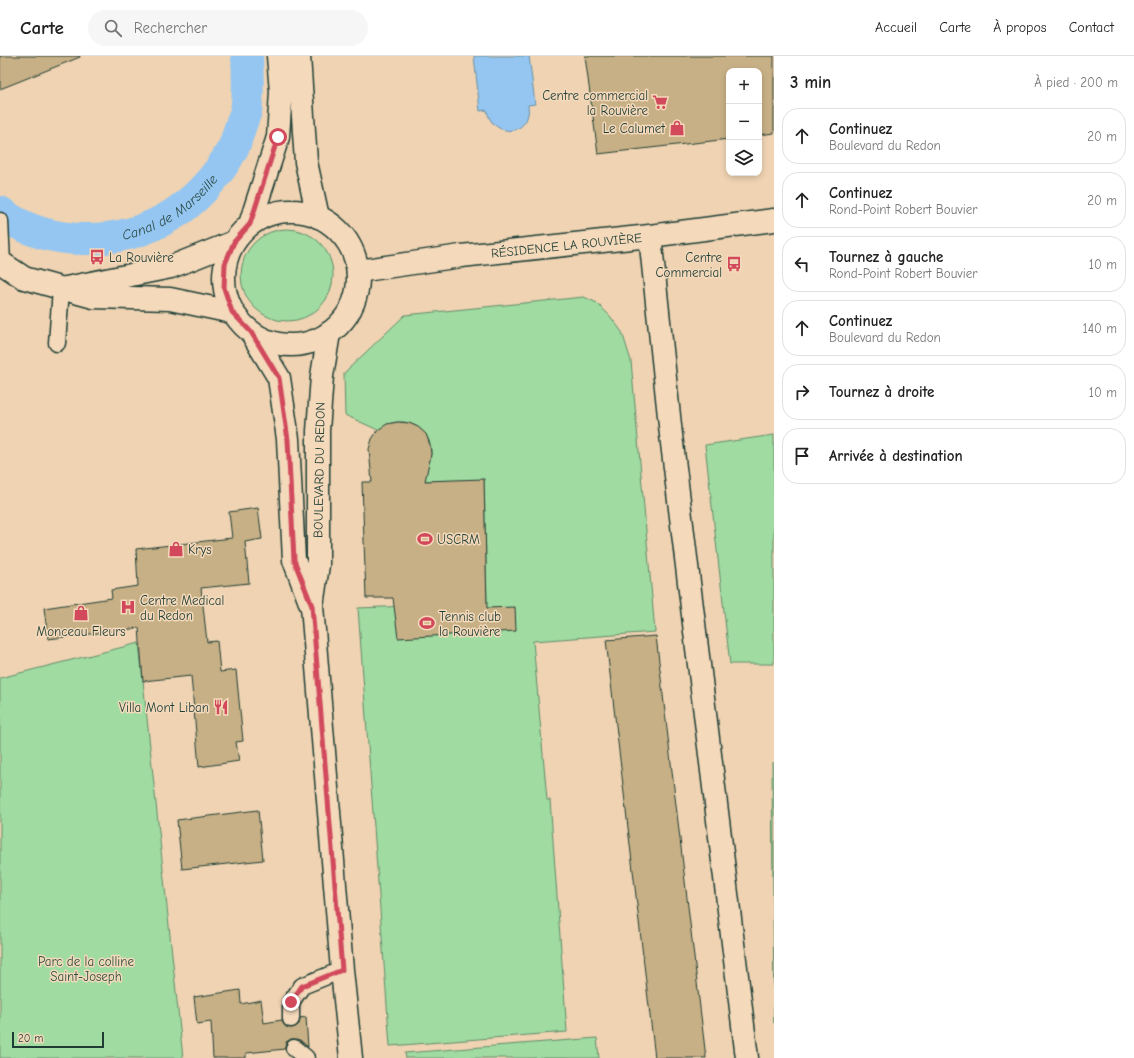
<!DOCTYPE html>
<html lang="fr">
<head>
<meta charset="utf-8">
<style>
  body { margin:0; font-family:"Comic Neue",sans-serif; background:#f6f6f6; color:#222 }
  .controls { position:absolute; right:12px; top:12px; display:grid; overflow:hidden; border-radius:8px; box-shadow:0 2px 6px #0003 }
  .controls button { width:36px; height:36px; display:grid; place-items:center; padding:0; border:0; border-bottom:1px solid #e0e0e0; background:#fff; color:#222; font:20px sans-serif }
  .scale { position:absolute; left:12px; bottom:10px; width:92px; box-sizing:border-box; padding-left:4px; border:2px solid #1f3d34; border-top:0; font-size:11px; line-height:14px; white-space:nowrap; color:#1f3d34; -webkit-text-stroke:3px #f4d9bb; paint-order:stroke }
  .stop { position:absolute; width:12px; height:12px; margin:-9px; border:3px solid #d1495b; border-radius:50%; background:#fff }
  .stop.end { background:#d1495b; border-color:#fff; box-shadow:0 1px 4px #0008 }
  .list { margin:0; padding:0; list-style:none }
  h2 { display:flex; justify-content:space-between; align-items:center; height:52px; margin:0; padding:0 16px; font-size:17px }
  h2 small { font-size:13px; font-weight:400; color:#767676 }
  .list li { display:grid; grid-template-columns:26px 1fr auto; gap:12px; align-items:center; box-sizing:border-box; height:56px; margin:0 8px 8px; padding:0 8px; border:1px solid #e0e0e0; border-radius:16px }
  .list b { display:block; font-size:15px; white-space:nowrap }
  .list p { margin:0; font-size:13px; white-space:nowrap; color:#767676 }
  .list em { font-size:13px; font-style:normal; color:#767676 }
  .icon { flex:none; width:22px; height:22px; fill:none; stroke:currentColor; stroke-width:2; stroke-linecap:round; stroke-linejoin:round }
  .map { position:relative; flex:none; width:774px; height:1002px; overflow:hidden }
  header { display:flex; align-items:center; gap:24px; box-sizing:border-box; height:56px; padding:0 20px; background:#fff; border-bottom:1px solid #e0e0e0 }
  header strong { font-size:19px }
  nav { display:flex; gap:22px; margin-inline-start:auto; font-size:14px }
  .search { width:280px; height:36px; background:#f6f6f6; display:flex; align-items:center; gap:10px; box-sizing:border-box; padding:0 14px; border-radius:22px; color:#767676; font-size:15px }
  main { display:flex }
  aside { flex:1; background:#fff }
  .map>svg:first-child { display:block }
</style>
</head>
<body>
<header>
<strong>Carte</strong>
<div class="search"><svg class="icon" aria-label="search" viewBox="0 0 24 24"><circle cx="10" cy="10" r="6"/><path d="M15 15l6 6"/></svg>Rechercher</div>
<nav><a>Accueil</a><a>Carte</a><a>À propos</a><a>Contact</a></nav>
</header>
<main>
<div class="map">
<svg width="774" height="1002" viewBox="0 0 774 1002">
  <rect width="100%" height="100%" fill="#efd3b2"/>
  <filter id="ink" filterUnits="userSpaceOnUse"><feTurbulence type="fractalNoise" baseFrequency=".025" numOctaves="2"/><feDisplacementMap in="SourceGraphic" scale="8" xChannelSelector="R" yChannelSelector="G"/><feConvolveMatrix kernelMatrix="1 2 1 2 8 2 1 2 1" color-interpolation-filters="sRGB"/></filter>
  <g filter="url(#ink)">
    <!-- green -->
    <g fill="#a0dba1" stroke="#608c6a">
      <circle cx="287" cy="219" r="46"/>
      <path d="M584,241L597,247L610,260L622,276L631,305L655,576L533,585L547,744H550L567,976L390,990L358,552L487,547L484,424L417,425C424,417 431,409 431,398C433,380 416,364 398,366C390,366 384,370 378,374L345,359L344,317L405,259Z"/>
      <path d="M774,379V608H730L705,389Z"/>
      <path d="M139,587L183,1002H0V622Z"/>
      <path d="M772,707H774V967Z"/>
      <path d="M597,982L599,1002H406L405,997Z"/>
    </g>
    <!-- water -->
    <path fill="#95c6f1" stroke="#668fa5" d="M474,0H529L535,48L528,49C528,52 529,56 528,58C524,81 491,80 487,54L480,55Z"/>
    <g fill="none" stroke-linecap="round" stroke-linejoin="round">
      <!-- canal -->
      <path stroke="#95c6f1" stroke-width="32" id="s1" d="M0,156C46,191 117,191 167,162C193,148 220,118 233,92C236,87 237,80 239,75C241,68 244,61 246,55C249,37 248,18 247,0"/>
    </g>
    <!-- building -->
    <g fill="#c8b086" stroke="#1f3d34">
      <path d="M0,0H80V1L0,33Z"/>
      <path d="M585,0H774V77L759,79V15H729V83L598,98Z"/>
      <path d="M398,366L409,367L418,371L426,378L430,389L431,398L425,425L484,423L487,552L515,551L516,575L398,582L393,542H366L362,426H372L369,393L372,383L378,374L387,368Z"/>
      <path d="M258,452L262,483L245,486L249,527L201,532L207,586L217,585L220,616L236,614L243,685L236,686L239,705L199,711L191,620L143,625L139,572L48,583L44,552L112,542L111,534L138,530L136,493L232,482L229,456Z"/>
      <path d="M656,580L698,935L706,1002H655L606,584Z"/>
      <path d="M258,754L263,804L182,813L177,764Z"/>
      <path d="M240,934L241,948L261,944L264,967L282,964L286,971L291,972L295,971L299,968L300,962L306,961L308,991L300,984L295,983H291L286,986L285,993L246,997V1002H213L211,966L197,968L194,941Z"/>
    </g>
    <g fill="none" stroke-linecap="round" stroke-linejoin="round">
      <!-- service casing -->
      <g stroke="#1f3d34" stroke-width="19">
        <g id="service">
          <path d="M0,165L2,207"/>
          <path d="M57,287L61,233"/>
          <path d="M291,963V946L302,930L342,914"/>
          <path d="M294,992L306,1002"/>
        </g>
      </g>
      <!-- minor casing -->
      <g stroke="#1f3d34" stroke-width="25">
        <g id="minor">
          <path d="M650,180L671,379L747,1002"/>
          <path id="s2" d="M358,215L461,200L650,180L774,164"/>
        </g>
      </g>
      <!-- tertiary casing -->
      <g stroke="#1f3d34" stroke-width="25">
        <g id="tertiary">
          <path d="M299,0L306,106L318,161"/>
          <circle cx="291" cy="222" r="67"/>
          <path d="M250,168L278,81L281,36L278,0"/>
          <path d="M0,206L24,222L93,241L170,243L232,256"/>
          <path d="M66,232L171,211L234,186"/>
          <path d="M251,276L279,322L288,383L294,504L311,549"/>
          <path d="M329,277L322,320L318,375V509L312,550L342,914L351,1002"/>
        </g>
      </g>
      <!-- service -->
      <use href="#service" stroke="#f4d9bb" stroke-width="16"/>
      <!-- minor -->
      <use href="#minor" stroke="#f4d9bb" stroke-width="22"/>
      <!-- tertiary -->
      <use href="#tertiary" stroke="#f4d9bb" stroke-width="22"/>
    </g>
  </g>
  <g fill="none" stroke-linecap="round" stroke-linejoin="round" filter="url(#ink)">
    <!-- route -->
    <path stroke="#d1495b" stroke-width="5" d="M278,81L250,168L234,186L225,208L224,232L232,256L251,276L279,322L288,384L294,504L312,550L342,914L302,930L291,946"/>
  </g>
  <!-- icons -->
  <defs>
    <g id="supermarket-bare" transform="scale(1.2)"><path d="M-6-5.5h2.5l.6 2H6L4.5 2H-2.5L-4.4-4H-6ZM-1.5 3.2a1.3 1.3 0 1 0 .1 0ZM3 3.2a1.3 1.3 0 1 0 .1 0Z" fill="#d1495b" stroke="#f4d9bb" stroke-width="2.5" paint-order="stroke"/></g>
    <g id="shop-bare" transform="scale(1.2)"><path d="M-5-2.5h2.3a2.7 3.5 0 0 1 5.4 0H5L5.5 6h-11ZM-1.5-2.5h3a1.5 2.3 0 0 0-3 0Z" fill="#d1495b" stroke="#f4d9bb" stroke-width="2.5" paint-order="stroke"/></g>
    <g id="bus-bare" transform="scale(1.2)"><path d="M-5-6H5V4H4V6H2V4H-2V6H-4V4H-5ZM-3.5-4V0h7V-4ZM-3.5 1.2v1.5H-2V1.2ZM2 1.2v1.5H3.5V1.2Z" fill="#d1495b" stroke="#f4d9bb" stroke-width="2.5" paint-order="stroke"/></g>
    <g id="stadium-bare" transform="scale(1.2)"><path d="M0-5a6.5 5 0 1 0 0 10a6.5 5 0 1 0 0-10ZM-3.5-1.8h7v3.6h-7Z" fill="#d1495b" stroke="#f4d9bb" stroke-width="2.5" paint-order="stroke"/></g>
    <g id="hospital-bare" transform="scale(1.2)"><path d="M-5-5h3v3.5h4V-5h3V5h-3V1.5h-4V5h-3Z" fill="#d1495b" stroke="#f4d9bb" stroke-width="2.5" paint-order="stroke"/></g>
    <g id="restaurant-bare" transform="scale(1.2)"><path d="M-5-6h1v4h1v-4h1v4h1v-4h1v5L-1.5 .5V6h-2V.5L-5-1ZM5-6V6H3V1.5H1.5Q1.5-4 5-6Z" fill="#d1495b" stroke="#f4d9bb" stroke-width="2.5" paint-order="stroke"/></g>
  </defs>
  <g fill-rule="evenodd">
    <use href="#supermarket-bare" x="660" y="46"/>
    <use href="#shop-bare" x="677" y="72"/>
    <use href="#bus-bare" x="97" y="201"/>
    <use href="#bus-bare" x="734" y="208"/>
    <use href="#stadium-bare" x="425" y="483"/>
    <use href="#shop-bare" x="176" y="493"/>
    <use href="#hospital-bare" x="128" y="551"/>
    <use href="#shop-bare" x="81" y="557"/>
    <use href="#stadium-bare" x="427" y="567"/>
    <use href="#restaurant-bare" x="221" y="651"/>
  </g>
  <g text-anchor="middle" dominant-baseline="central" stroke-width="3" stroke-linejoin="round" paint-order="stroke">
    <!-- poi labels -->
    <g font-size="13" fill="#1f3d34" stroke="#f4d9bb" text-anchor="start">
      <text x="648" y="39" text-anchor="end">Centre commercial<tspan x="648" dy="15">la Rouvière</tspan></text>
      <text x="665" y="72" text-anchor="end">Le Calumet</text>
      <text x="109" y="201">La Rouvière</text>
      <text x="722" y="201" text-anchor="end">Centre<tspan x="722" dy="15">Commercial</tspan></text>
      <text x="437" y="483">USCRM</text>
      <text x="188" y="493">Krys</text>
      <text x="140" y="544">Centre Medical<tspan x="140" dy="15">du Redon</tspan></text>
      <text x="439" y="560">Tennis club<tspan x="439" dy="15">la Rouvière</tspan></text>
      <text x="81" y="575" text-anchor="middle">Monceau Fleurs</text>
      <text x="209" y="651" text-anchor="end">Villa Mont Liban</text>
    </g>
    <!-- street labels -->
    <g font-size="13" fill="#1f3d34" stroke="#f4d9bb">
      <text stroke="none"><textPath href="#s2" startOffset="210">RÉSIDENCE LA ROUVIÈRE</textPath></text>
      <text transform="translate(319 414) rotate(-89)">BOULEVARD DU REDON</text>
    </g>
    <!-- park labels -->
    <g font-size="13" fill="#2c4d3f" stroke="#f4d9bb">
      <text x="86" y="905">Parc de la colline<tspan x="86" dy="15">Saint-Joseph</tspan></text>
    </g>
    <!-- water labels -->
    <g font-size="14" font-style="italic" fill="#2b4b47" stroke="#f4d9bb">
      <text stroke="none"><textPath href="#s1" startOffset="184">Canal de Marseille</textPath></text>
    </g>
  </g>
</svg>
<div class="controls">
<button>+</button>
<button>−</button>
<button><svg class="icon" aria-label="layers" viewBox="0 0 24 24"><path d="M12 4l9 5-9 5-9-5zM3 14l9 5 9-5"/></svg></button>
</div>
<div class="scale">20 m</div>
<div class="stop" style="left:278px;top:81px"></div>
<div class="stop end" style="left:291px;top:946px"></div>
</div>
<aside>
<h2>3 min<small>À pied · 200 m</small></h2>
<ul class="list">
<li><svg class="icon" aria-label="ahead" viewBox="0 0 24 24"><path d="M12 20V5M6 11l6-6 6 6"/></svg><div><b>Continuez</b><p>Boulevard du Redon</p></div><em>20 m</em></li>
<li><svg class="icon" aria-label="ahead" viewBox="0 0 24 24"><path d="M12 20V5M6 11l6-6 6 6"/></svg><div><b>Continuez</b><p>Rond-Point Robert Bouvier</p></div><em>20 m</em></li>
<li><svg class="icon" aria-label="left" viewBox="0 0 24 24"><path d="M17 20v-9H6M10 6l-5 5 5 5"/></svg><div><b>Tournez à gauche</b><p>Rond-Point Robert Bouvier</p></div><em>10 m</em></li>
<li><svg class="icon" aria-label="ahead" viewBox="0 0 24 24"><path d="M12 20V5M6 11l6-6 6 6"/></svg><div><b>Continuez</b><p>Boulevard du Redon</p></div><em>140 m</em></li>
<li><svg class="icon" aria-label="right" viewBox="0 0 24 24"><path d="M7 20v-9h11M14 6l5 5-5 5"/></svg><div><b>Tournez à droite</b></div><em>10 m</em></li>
<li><svg class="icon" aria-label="arrive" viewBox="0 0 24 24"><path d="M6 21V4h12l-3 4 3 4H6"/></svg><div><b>Arrivée à destination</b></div></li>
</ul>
</aside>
</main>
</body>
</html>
